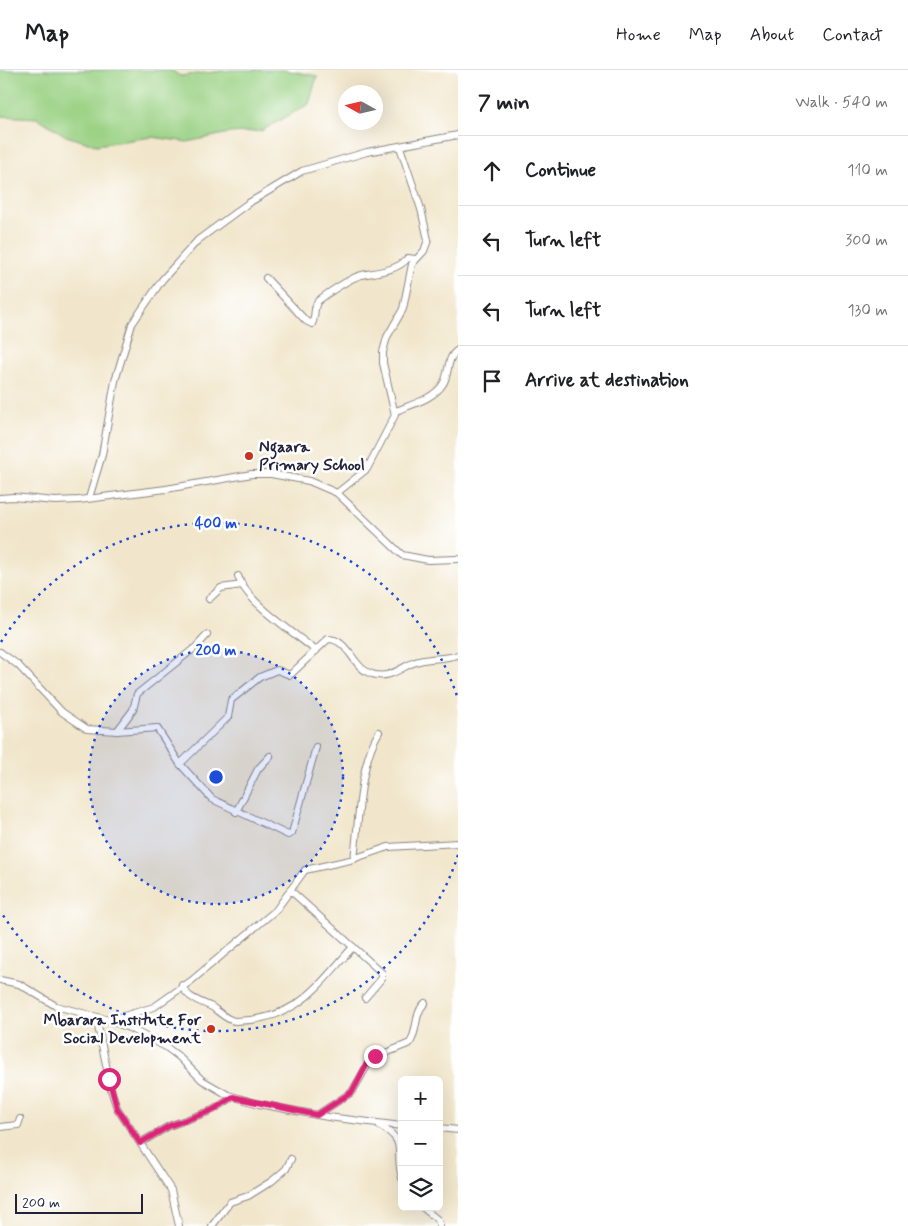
<!DOCTYPE html>
<html lang="en">
<head>
<meta charset="utf-8">
<style>
  body { margin:0; font-family:Mynerve,sans-serif; background:#f2f2f2; color:#202124 }
  .controls { position:absolute; right:15px; bottom:15px; display:grid; overflow:hidden; border-radius:8px; box-shadow:0 5px 20px #0002 }
  .controls button { width:45px; height:45px; display:grid; place-items:center; padding:0; border:0; border-bottom:1px solid #e0e0e0; background:#fff; color:#202124; font:25px sans-serif }
  .compass { position:absolute; left:338px; top:15px; width:45px; height:45px; border-radius:50%; background:#fff; box-shadow:0 5px 20px #0002; rotate:278deg }
  .scale { position:absolute; left:15px; bottom:12px; width:128px; box-sizing:border-box; padding-left:5px; border:2px solid #22223b; border-top:0; font-size:14px; line-height:18px; white-space:nowrap; color:#22223b; -webkit-text-stroke:4px #fff; paint-order:stroke }
  .stop { position:absolute; width:15px; height:15px; margin:-11px; border:4px solid #db2777; border-radius:50%; background:#fff }
  .stop.end { background:#db2777; border-color:#fff; box-shadow:0 1px 5px #0008 }
  .list { margin:0; padding:0; list-style:none }
  h2 { display:flex; justify-content:space-between; align-items:center; height:65px; margin:0; padding:0 20px; font-size:21px }
  h2 small { font-size:16px; font-weight:400; color:#757577 }
  .list li { display:grid; grid-template-columns:32px 1fr auto; gap:15px; align-items:center; box-sizing:border-box; height:70px; padding:0 20px; border-top:1px solid #e0e0e0 }
  .list b { display:block; font-size:19px; white-space:nowrap }
  .list em { font-size:16px; font-style:normal; color:#757577 }
  .icon { flex:none; width:28px; height:28px; fill:none; stroke:currentColor; stroke-width:2; stroke-linecap:round; stroke-linejoin:round }
  .map { position:relative; flex:none; width:458px; height:1156px; overflow:hidden }
  header { display:flex; align-items:center; gap:30px; box-sizing:border-box; height:70px; padding:0 25px; background:#fff; border-bottom:1px solid #e0e0e0 }
  header strong { font-size:24px }
  nav { display:flex; gap:28px; margin-inline-start:auto; font-size:18px }
  main { display:flex }
  aside { flex:1; background:#fff }
  .map>svg:first-child { display:block }
</style>
</head>
<body>
<header>
<strong>Map</strong>
<nav><a>Home</a><a>Map</a><a>About</a><a>Contact</a></nav>
</header>
<main>
<div class="map">
<svg width="458" height="1156" viewBox="0 0 458 1156">
  <rect width="100%" height="100%" fill="#fff"/>
  <filter id="ink" filterUnits="userSpaceOnUse"><feTurbulence type="fractalNoise" baseFrequency=".02" numOctaves="2"/><feDisplacementMap in="SourceGraphic" scale="10" xChannelSelector="R" yChannelSelector="G"/><feConvolveMatrix kernelMatrix="1 2 1 2 8 2 1 2 1" color-interpolation-filters="sRGB"/></filter>
  <filter id="wash" filterUnits="userSpaceOnUse"><feTurbulence type="fractalNoise" baseFrequency=".0096" numOctaves="4" result="noise"/><feDisplacementMap in="SourceGraphic" scale="20" xChannelSelector="R" yChannelSelector="G"/><feGaussianBlur stdDeviation="1.12" result="paint"/><feColorMatrix in="noise" values="0 0 0 0 0 0 0 0 0 0 0 0 0 0 0 0 0 1.4 0 .05"/><feComposite in="paint" operator="in"/></filter>
  <g filter="url(#wash)">
    <rect width="100%" height="100%" fill="#f1e6cb"/>
    <!-- green -->
    <path fill="#9bd285" stroke="#5e7a60" d="M0,0H171L180,6L231,0H285L317,6L309,34L261,61L229,63L187,72L152,67L96,75L66,66L38,48L0,46Z"/>
  </g>
  <g filter="url(#ink)">
    <g fill="none" stroke-linecap="round" stroke-linejoin="round">
      <!-- minor casing -->
      <g stroke="#8a8483" stroke-width="8">
        <g id="minor">
          <path d="M266,208L306,251L312,254C316,247 313,237 318,231C325,225 353,206 362,205C377,202 397,201 408,188L415,189"/>
          <path d="M396,341C410,335 434,329 443,314C450,303 446,287 458,280"/>
          <path d="M337,423L367,399L395,345L383,293V282L387,267L403,239L412,194L424,181L428,170L421,139L400,77"/>
          <path d="M0,428L13,427L55,431L79,430L166,419L252,404H271L309,411L337,423L402,485L428,490L458,489"/>
          <path d="M89,428L102,385L115,311L132,254L162,210L198,170L247,134L302,101L367,82L458,65"/>
          <path d="M238,506C246,532 295,563 316,581"/>
          <path d="M209,529L221,518L242,515"/>
          <path d="M0,582L18,595L62,642L87,659L117,661L157,658L180,694L212,729L288,765L292,763L316,677"/>
          <path d="M117,661L133,640L137,624L197,576L207,565"/>
          <path d="M180,694L228,647L231,630L260,607L277,600L290,605L328,569C349,569 353,599 372,604C392,610 402,595 419,591C432,588 445,589 458,585"/>
          <path d="M236,742L258,699L270,686"/>
          <path d="M354,789C359,751 359,694 379,662"/>
          <path d="M290,820L382,903V908L365,928"/>
          <path d="M0,910L19,914L56,936L109,950L129,958L166,977L178,986L202,1010L228,1025L259,1034L328,1047L402,1056"/>
          <path d="M182,915C187,929 200,931 212,937C218,941 228,951 235,951C297,950 315,919 353,877"/>
          <path d="M96,947L112,1023L117,1038L171,1120L179,1156"/>
          <path d="M110,950L154,937L191,911L276,840L305,800L350,790L388,777L458,773"/>
          <path d="M317,1045L352,1022L371,989L410,973C418,960 414,943 425,933"/>
          <path d="M380,1056C409,1072 394,1081 402,1108"/>
          <path d="M0,1057L18,1055L20,1049"/>
          <path d="M439,1058L458,1060"/>
          <path d="M140,1073L169,1056L213,1040L233,1027"/>
          <path d="M422,1137L438,1150L440,1156"/>
          <path d="M212,1156L230,1132L248,1126L272,1111L286,1099L291,1089"/>
        </g>
      </g>
      <!-- minor -->
      <use href="#minor" stroke="#fff" stroke-width="6"/>
    </g>
  </g>
  <g fill="none" stroke-linecap="round" stroke-linejoin="round" filter="url(#ink)">
    <!-- route -->
    <path stroke="#db2777" stroke-width="6" d="M109,1009L117,1038L140,1073L169,1056L213,1040L233,1027L317,1045L352,1022L368,992L375,986"/>
  </g>
  <!-- distance rings -->
  <circle cx="216" cy="707" r="127" fill="#1d4ed8" fill-opacity=".12"/>
  <g fill="none" stroke="#1d4ed8" stroke-width="2.5" stroke-dasharray="2.5 5">
    <circle cx="216" cy="707" r="127"/>
    <path d="M458 785A254 254 0 0 1 1 842M1 572A254 254 0 0 1 458 629"/>
  </g>
  <!-- markers -->
  <g fill="#c8321e" stroke="#fff" stroke-width="2">
    <circle cx="249" cy="386" r="5"/>
    <circle cx="211" cy="959" r="5"/>
  </g>
  <g text-anchor="middle" dominant-baseline="central" stroke-width="5" stroke-linejoin="round" paint-order="stroke">
    <!-- poi labels -->
    <g font-size="16" font-weight="bold" fill="#22223b" stroke="#fff" text-anchor="start">
      <text x="259" y="377">Ngaara<tspan x="259" dy="18">Primary School</tspan></text>
      <text x="201" y="950" text-anchor="end">Mbarara Institute For<tspan x="201" dy="18">Social Development</tspan></text>
    </g>
  </g>
  <circle cx="216" cy="707" r="8" fill="#1d4ed8" stroke="#fff" stroke-width="2.5"/>
  <g font-size="15" text-anchor="middle" font-weight="bold" fill="#1d4ed8" stroke="#fff" stroke-width="5" stroke-linejoin="round" paint-order="stroke">
    <text x="216" y="458">400 m</text>
    <text x="216" y="585">200 m</text>
  </g>
</svg>
<div class="controls">
<button>+</button>
<button>−</button>
<button><svg class="icon" aria-label="layers" viewBox="0 0 24 24"><path d="M12 4l9 5-9 5-9-5zM3 14l9 5 9-5"/></svg></button>
</div>
<svg class="compass" viewBox="-18 -18 36 36"><path d="M0-13l5 13h-10z" fill="#e53935"/><path d="M0 13l5-13h-10z" fill="#757577"/></svg>
<div class="scale">200 m</div>
<div class="stop" style="left:109px;top:1009px"></div>
<div class="stop end" style="left:375px;top:986px"></div>
</div>
<aside>
<h2>7 min<small>Walk · 540 m</small></h2>
<ul class="list">
<li><svg class="icon" aria-label="ahead" viewBox="0 0 24 24"><path d="M12 20V5M6 11l6-6 6 6"/></svg><div><b>Continue</b></div><em>110 m</em></li>
<li><svg class="icon" aria-label="left" viewBox="0 0 24 24"><path d="M17 20v-9H6M10 6l-5 5 5 5"/></svg><div><b>Turn left</b></div><em>300 m</em></li>
<li><svg class="icon" aria-label="left" viewBox="0 0 24 24"><path d="M17 20v-9H6M10 6l-5 5 5 5"/></svg><div><b>Turn left</b></div><em>130 m</em></li>
<li><svg class="icon" aria-label="arrive" viewBox="0 0 24 24"><path d="M6 21V4h12l-3 4 3 4H6"/></svg><div><b>Arrive at destination</b></div></li>
</ul>
</aside>
</main>
</body>
</html>
